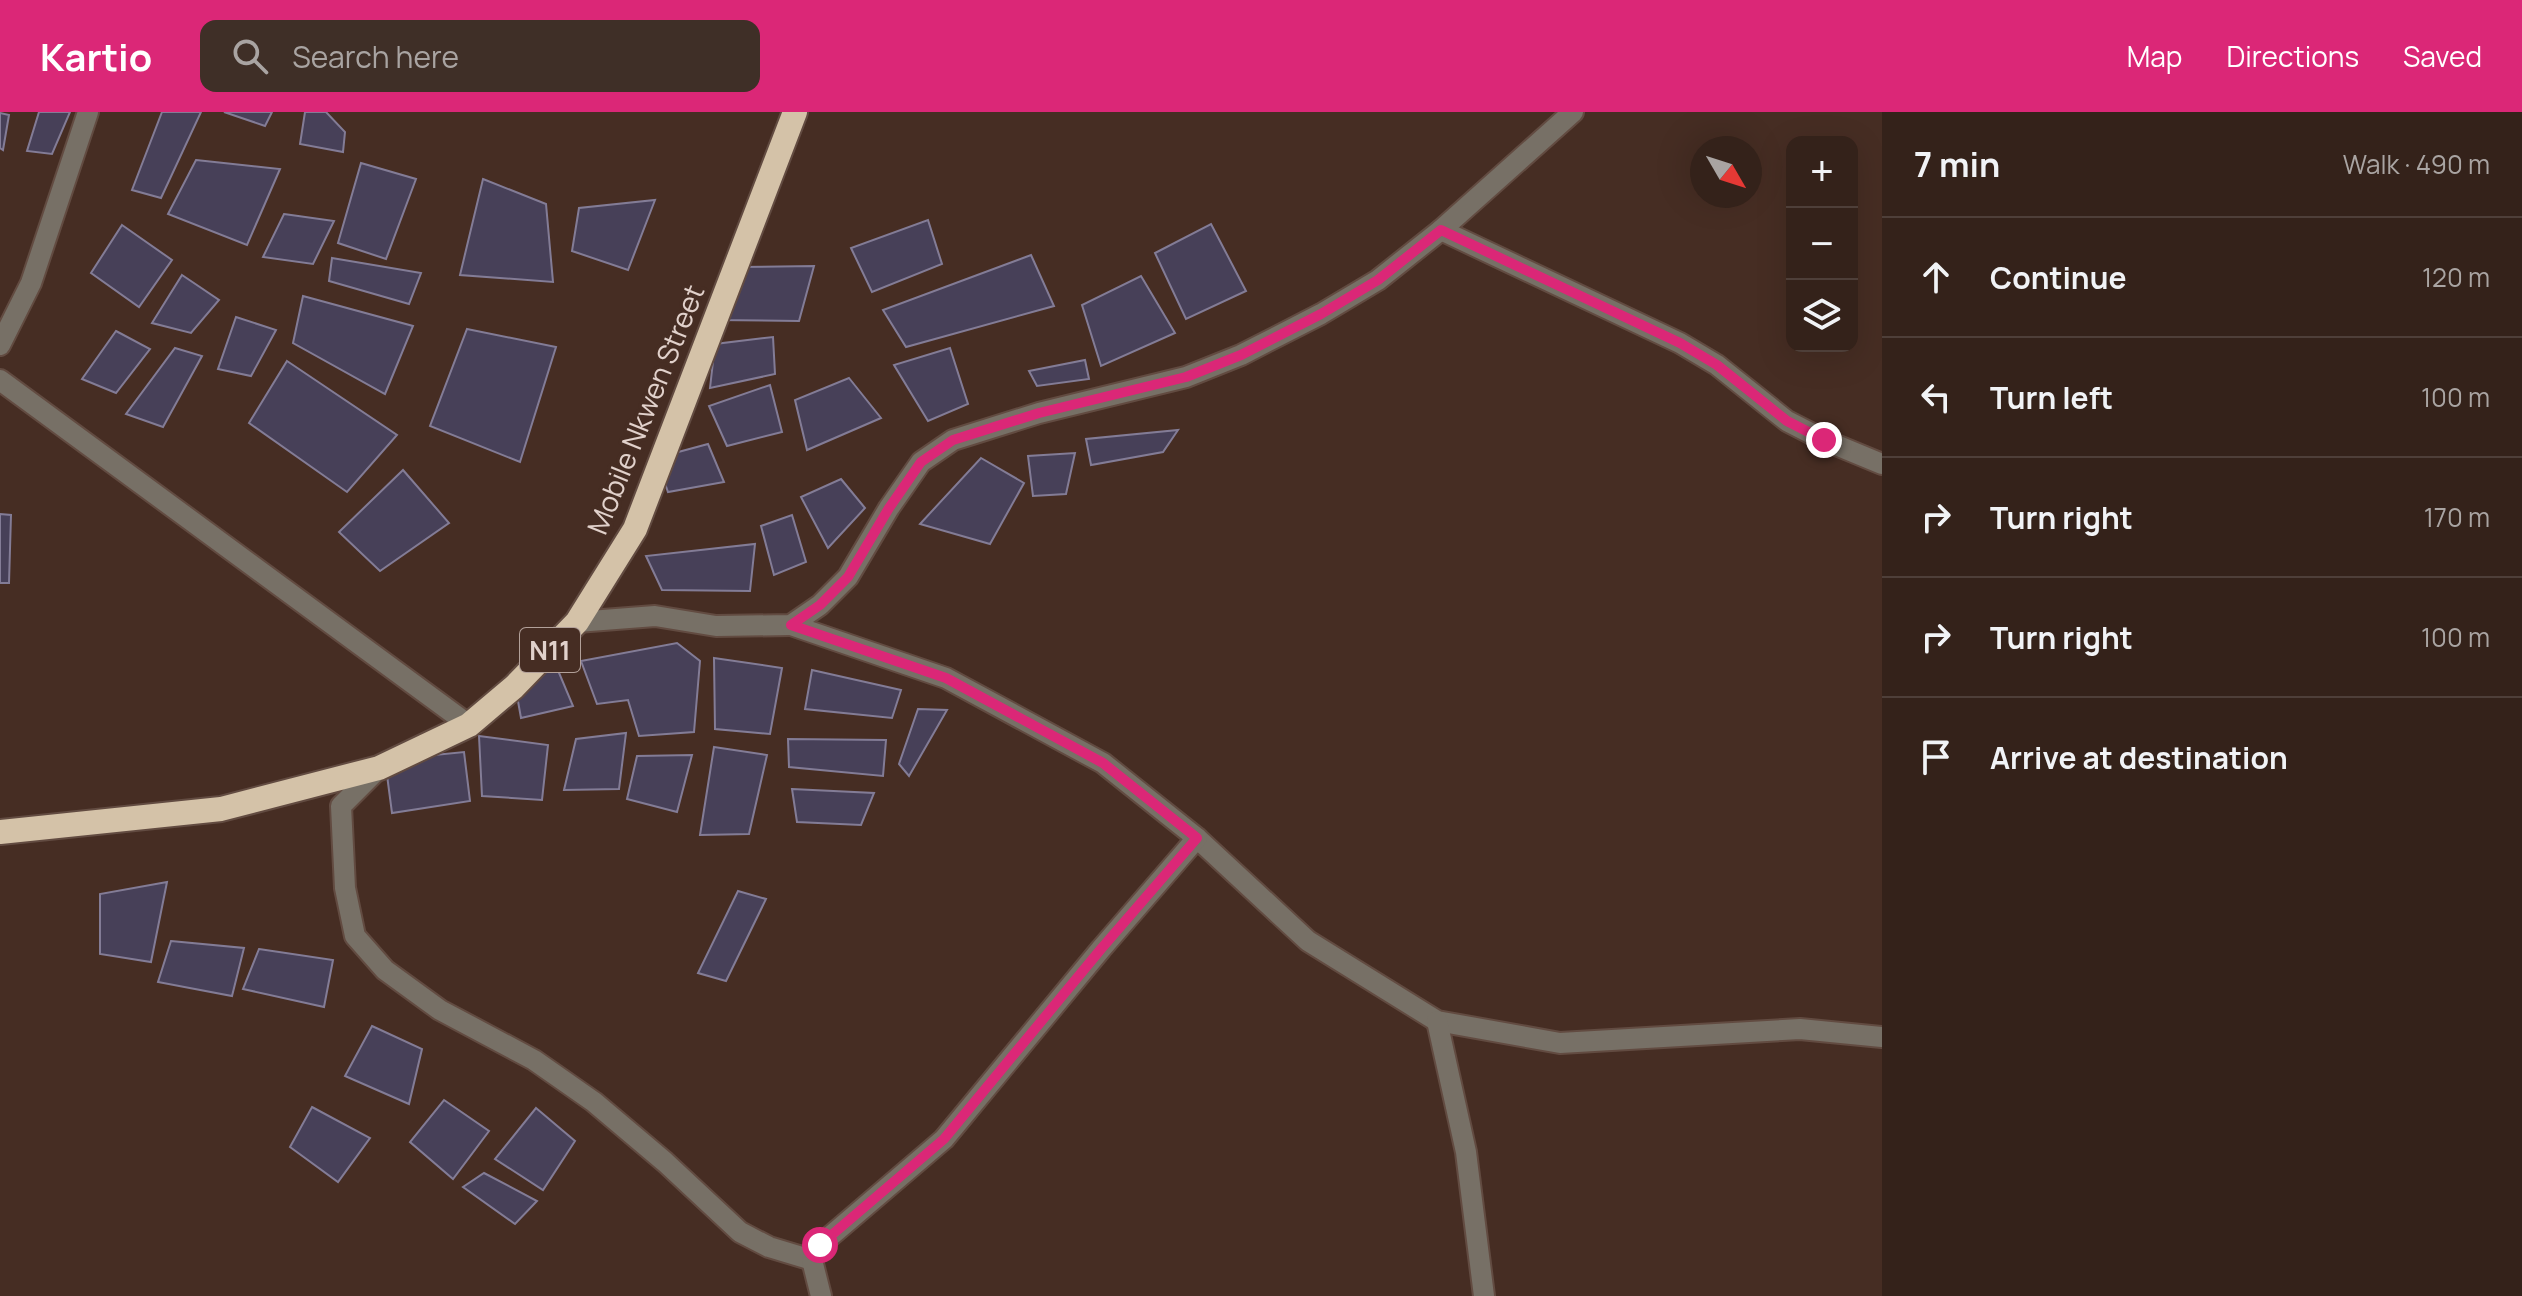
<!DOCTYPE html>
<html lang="en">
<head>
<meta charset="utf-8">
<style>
  body { margin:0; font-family:Manrope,sans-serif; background:#3f2f27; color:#f1f3f6 }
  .controls { position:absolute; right:24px; top:24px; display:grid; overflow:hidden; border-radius:16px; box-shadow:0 8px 32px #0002 }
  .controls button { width:72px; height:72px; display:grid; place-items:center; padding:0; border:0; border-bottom:2px solid #4e3f39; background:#34221a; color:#f1f3f6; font:40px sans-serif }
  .compass { position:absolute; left:1690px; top:24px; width:72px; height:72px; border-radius:50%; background:#34221a; box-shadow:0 8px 32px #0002; rotate:129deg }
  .stop { position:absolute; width:24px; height:24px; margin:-18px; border:6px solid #db2777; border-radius:50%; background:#fff }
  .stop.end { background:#db2777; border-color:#fff; box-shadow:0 2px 8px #0008 }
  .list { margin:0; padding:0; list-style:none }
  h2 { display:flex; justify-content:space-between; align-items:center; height:104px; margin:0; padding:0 32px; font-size:34px }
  h2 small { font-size:26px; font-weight:400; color:#a9a4a2 }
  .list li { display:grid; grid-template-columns:52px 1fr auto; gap:24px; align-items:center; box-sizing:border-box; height:120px; padding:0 32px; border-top:2px solid #4e3f39 }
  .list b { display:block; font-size:30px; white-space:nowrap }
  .list em { font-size:26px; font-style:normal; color:#a9a4a2 }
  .icon { flex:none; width:44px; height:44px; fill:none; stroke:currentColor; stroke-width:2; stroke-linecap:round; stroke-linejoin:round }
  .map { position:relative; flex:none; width:1882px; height:1184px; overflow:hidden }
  header { display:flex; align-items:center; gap:48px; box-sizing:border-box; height:112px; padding:0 40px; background:#db2777; color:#fff }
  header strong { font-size:38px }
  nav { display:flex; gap:44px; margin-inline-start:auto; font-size:28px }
  .search { width:560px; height:72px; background:#3f2f27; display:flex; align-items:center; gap:20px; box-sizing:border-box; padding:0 28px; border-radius:16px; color:#a9a4a2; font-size:30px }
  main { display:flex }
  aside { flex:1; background:#34221a }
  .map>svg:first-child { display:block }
</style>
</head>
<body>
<header>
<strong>Kartio</strong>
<div class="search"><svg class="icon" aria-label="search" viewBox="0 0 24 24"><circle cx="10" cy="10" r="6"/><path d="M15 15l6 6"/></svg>Search here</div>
<nav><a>Map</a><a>Directions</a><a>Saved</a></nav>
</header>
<main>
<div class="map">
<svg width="1882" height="1184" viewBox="0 0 1882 1184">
  <rect width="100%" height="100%" fill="#462d23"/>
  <!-- building -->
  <g fill="#474058" stroke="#837c96" stroke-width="2">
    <path d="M39,0H70L52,42L27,39Z"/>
    <path d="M162,0H201L161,86L132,78Z"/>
    <path d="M224,0H272L265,14Z"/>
    <path d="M305,0H326L345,20L343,40L300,32Z"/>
    <path d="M0,1L9,3L3,38L0,36Z"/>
    <path d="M196,48L280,57L247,133L168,102Z"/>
    <path d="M361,51L416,67L386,147L338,131Z"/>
    <path d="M483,67L546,92L553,170L460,163Z"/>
    <path d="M655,88L628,158L572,139L579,96Z"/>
    <path d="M284,102L334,109L313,152L263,145Z"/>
    <path d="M928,108L942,152L872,180L851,136Z"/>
    <path d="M1211,112L1246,179L1186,207L1155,141Z"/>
    <path d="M122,113L172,148L139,195L91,161Z"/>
    <path d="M1031,143L1054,194L906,235L883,198Z"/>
    <path d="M332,146L421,161L409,192L329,169Z"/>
    <path d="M814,154L799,209L716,208L735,155Z"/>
    <path d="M182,163L219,188L191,221L152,211Z"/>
    <path d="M1141,164L1175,221L1101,254L1082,193Z"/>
    <path d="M303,184L413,214L385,282L293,231Z"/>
    <path d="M236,205L276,218L251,264L218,257Z"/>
    <path d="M467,217L556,235L520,350L430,314Z"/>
    <path d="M116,219L150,237L116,281L82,267Z"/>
    <path d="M773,225L775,262L710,276L715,232Z"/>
    <path d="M175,236L202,244L163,315L126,302Z"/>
    <path d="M950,236L968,292L928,309L894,253Z"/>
    <path d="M1085,248L1089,267L1037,274L1029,259Z"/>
    <path d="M287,249L397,323L347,380L249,311Z"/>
    <path d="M849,266L881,306L807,338L795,288Z"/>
    <path d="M770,273L782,320L727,334L709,294Z"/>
    <path d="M1178,318L1163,340L1091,353L1086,327Z"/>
    <path d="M708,332L724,370L668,380L656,346Z"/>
    <path d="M1075,341L1066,382L1033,384L1028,344Z"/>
    <path d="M981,346L1024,371L990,432L920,412Z"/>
    <path d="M403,358L449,411L380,459L339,420Z"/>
    <path d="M841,367L865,396L828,436L801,385Z"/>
    <path d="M0,402L11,403L9,471H0Z"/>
    <path d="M792,403L806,450L774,463L761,414Z"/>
    <path d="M755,432L750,479L662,478L646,444Z"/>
    <path d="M677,531L700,549L694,620L639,624L628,588L597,592L581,549Z"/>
    <path d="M714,546L782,556L770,622L715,617Z"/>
    <path d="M557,556L573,594L521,606L514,567Z"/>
    <path d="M812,558L901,578L892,606L805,597Z"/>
    <path d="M918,597L947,598L909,664L899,652Z"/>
    <path d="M626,621L619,677L564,678L576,627Z"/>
    <path d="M479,624L548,633L542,688L482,684Z"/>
    <path d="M788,627L886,628L883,664L789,655Z"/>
    <path d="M714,635L767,643L749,722L700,723Z"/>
    <path d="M464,640L470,689L392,701L385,648Z"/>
    <path d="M692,643L677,700L627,687L637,644Z"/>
    <path d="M792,677L874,681L861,713L797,710Z"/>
    <path d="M167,770L151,850L100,842V782Z"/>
    <path d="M738,779L766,787L726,869L698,861Z"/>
    <path d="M171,829L244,836L232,884L158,870Z"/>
    <path d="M259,837L333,848L324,895L243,877Z"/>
    <path d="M372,914L422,937L409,992L345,964Z"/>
    <path d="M444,988L489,1019L453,1067L410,1030Z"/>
    <path d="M312,995L370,1026L338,1070L290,1035Z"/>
    <path d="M536,996L575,1029L543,1078L495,1047Z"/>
    <path d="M484,1061L537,1089L515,1112L463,1075Z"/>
  </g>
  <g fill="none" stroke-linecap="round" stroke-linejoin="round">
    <!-- minor casing -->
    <g stroke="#624b41" stroke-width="24">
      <g id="minor">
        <path d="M1441,118L1680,231L1717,253L1787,309L1824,328L1882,352"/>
        <path d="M0,233L31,171L88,0"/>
        <path d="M0,268L469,613"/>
        <path d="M577,510L655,504L716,514L791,513L820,493L848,465L889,396L921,350L953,328L1039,301L1186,265L1241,243L1321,202L1378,168L1441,118L1573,0"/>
        <path d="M791,513L946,566L1103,651L1197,726L1308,829L1437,909L1560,931L1800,917L1882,925"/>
        <path d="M379,656L341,694L345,776L355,824L385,858L440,898L534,948L594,990L665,1050L740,1120L769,1135L812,1148"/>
        <path d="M1437,909L1466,1040L1484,1184"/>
        <path d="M821,1184L812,1148L820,1133L944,1027L1101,837L1197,726"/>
      </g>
    </g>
    <!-- highway casing -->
    <g stroke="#624b41" stroke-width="28">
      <path id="highway" d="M0,720L221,697L379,656L469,613L514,575L577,510L635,417L795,0"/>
    </g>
    <!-- minor -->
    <use href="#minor" stroke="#777066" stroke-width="20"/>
    <!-- highway -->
    <use href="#highway" stroke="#d4c2a8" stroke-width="24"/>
  </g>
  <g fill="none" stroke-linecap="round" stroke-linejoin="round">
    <!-- route -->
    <path stroke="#db2777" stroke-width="10" d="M820,1133L944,1027L1101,837L1197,726L1103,651L946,566L791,513L820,493L848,465L889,396L921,350L953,328L1039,301L1186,265L1241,243L1321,202L1378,168L1441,118L1680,231L1717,253L1787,309L1824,328"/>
  </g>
  <g text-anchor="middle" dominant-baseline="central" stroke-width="7" stroke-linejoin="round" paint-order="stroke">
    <!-- shield labels -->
    <rect fill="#462d23" stroke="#b2a099" stroke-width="2" x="520" y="516" width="60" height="44" rx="6"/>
    <g font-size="26" font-weight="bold" fill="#e1d1cb">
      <text x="550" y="538">N11</text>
    </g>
    <!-- street labels -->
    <g font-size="28" fill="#e1d1cb" stroke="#462d23">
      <text transform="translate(645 297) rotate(-68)">Mobile Nkwen Street</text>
    </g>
  </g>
</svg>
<div class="controls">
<button>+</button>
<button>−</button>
<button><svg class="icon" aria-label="layers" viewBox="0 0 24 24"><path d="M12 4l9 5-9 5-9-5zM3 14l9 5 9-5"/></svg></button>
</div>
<svg class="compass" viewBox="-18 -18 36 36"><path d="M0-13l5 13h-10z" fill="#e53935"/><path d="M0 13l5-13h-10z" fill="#a9a4a2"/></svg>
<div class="stop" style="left:820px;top:1133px"></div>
<div class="stop end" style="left:1824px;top:328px"></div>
</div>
<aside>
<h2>7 min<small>Walk · 490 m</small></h2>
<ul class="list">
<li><svg class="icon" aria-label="ahead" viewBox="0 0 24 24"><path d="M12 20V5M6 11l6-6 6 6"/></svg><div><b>Continue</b></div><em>120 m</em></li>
<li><svg class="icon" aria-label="left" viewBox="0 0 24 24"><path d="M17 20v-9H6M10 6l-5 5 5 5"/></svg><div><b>Turn left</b></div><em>100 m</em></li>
<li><svg class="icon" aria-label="right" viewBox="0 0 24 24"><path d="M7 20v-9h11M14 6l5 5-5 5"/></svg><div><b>Turn right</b></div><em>170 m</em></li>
<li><svg class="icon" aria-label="right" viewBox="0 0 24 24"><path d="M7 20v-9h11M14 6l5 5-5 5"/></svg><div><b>Turn right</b></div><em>100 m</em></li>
<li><svg class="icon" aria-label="arrive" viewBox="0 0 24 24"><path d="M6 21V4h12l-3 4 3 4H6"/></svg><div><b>Arrive at destination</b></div></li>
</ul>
</aside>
</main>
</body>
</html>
